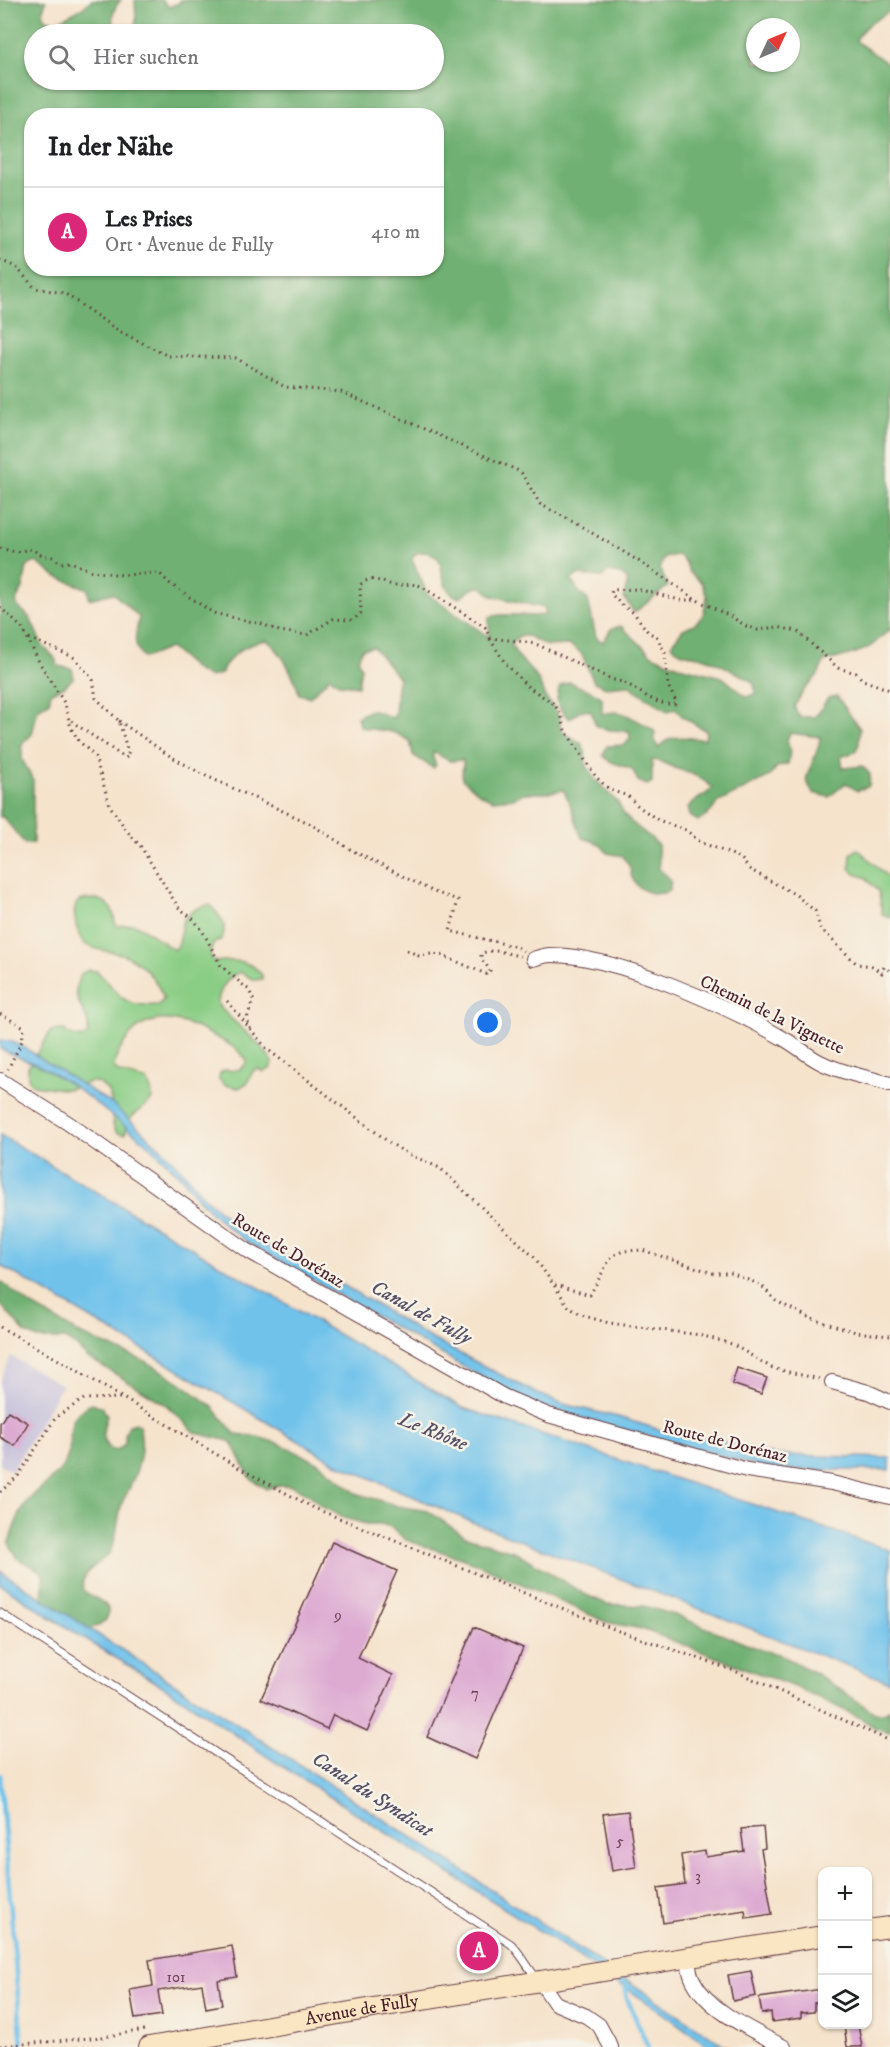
<!DOCTYPE html>
<html lang="de">
<head>
<meta charset="utf-8">
<style>
  body { margin:0; font-family:"IM FELL DW Pica",serif; background:#f6f6f6; color:#202124 }
  .controls { position:absolute; right:18px; bottom:18px; display:grid; overflow:hidden; border-radius:12px; box-shadow:0 2px 4px #0004 }
  .controls button { width:54px; height:54px; display:grid; place-items:center; padding:0; border:0; border-bottom:2px solid #e0e0e0; background:#fff; color:#202124; font:30px sans-serif }
  .compass { position:absolute; left:746px; top:18px; width:54px; height:54px; border-radius:50%; background:#fff; box-shadow:0 2px 4px #0004; rotate:46deg }
  .you { position:absolute; left:488px; top:1023px; width:21px; height:21px; margin:-15px; border:4px solid #fff; border-radius:50%; background:#1a73e8; box-shadow:0 0 0 9px #1a73e833 }
  .badge { display:grid; place-items:center; width:39px; height:39px; border-radius:50%; background:#db2777; color:#fff; font-size:20px; font-weight:700 }
  .pin { position:absolute; translate:-50% -50%; border:3px solid #fff; box-shadow:0 2px 6px #0006 }
  .list { margin:0; padding:0; list-style:none }
  h2 { display:flex; justify-content:space-between; align-items:center; height:78px; margin:0; padding:0 24px; font-size:26px }
  h2 small { font-size:20px; font-weight:400; color:#757577 }
  .list li { display:grid; grid-template-columns:39px 1fr auto; gap:18px; align-items:center; box-sizing:border-box; height:90px; padding:0 24px; border-top:2px solid #e0e0e0 }
  .list b { display:block; font-size:22px; white-space:nowrap }
  .list p { margin:0; font-size:20px; white-space:nowrap; color:#757577 }
  .list em { font-size:20px; font-style:normal; color:#757577 }
  .icon { flex:none; width:33px; height:33px; fill:none; stroke:currentColor; stroke-width:2; stroke-linecap:round; stroke-linejoin:round }
  .map { position:relative; flex:none; width:890px; height:2047px; overflow:hidden }
  .search { position:absolute; background:#fff; box-shadow:0 2px 4px #0004; left:24px; top:24px; width:420px; height:66px; display:flex; align-items:center; gap:15px; box-sizing:border-box; padding:0 21px; border-radius:33px; color:#757577; font-size:22px }
  .panel { position:absolute; background:#fff; box-shadow:0 2px 4px #0004; left:24px; top:108px; width:420px; height:168px; border-radius:24px }
  .map>svg:first-child { display:block }
</style>
</head>
<body>
<div class="map">
<svg width="890" height="2047" viewBox="0 0 890 2047">
  <rect width="100%" height="100%" fill="#f7f3e8"/>
  <filter id="ink" filterUnits="userSpaceOnUse"><feTurbulence type="fractalNoise" baseFrequency=".0167" numOctaves="2"/><feDisplacementMap in="SourceGraphic" scale="12" xChannelSelector="R" yChannelSelector="G"/><feConvolveMatrix kernelMatrix="1 2 1 2 8 2 1 2 1" color-interpolation-filters="sRGB"/></filter>
  <filter id="wash" filterUnits="userSpaceOnUse"><feTurbulence type="fractalNoise" baseFrequency=".008" numOctaves="4" result="noise"/><feDisplacementMap in="SourceGraphic" scale="24" xChannelSelector="R" yChannelSelector="G"/><feGaussianBlur stdDeviation="1.35" result="paint"/><feColorMatrix in="noise" values="0 0 0 0 0 0 0 0 0 0 0 0 0 0 0 0 0 1.4 0 .05"/><feComposite in="paint" operator="in"/></filter>
  <g filter="url(#wash)">
    <rect width="100%" height="100%" fill="#f5e3cc"/>
    <!-- industrial -->
    <path fill="#c5c0da" d="M11,1356L62,1385L12,1471L0,1464V1381Z"/>
    <!-- green -->
    <g fill="#8acd85" stroke="#6a7658" stroke-width="1.5">
      <path d="M858,849L890,879V917L882,914L879,892L865,877L855,874L850,868L851,854Z"/>
      <path d="M97,899C110,902 114,911 115,923L118,926L133,924L139,926L174,950C182,942 179,938 181,928C183,915 199,905 210,905C221,918 228,922 222,939L214,943L210,952L212,959L216,962C233,959 251,960 262,975V979L254,980L240,972C227,977 218,991 218,1005C235,1025 259,1040 273,1062L270,1069L264,1072L258,1069L253,1071L247,1083L239,1088L225,1085L219,1079L220,1073L225,1070C234,1071 243,1071 247,1061C238,1047 225,1042 210,1034C173,1014 139,1010 118,1054C115,1061 111,1065 117,1071C121,1075 140,1078 147,1081C160,1105 146,1102 133,1116C128,1120 127,1128 125,1134C103,1135 120,1102 105,1088C90,1074 82,1089 66,1089C55,1089 44,1086 33,1085L28,1078V1067L51,1031L64,1030C72,1037 78,1040 88,1035C91,1014 75,1006 76,988C76,984 80,978 81,974L88,970L97,971C121,995 120,1007 158,1005L164,999C158,981 140,959 121,954C109,951 95,951 85,944C78,938 69,908 79,901C83,899 92,899 97,899Z"/>
    </g>
    <!-- forest -->
    <g fill="#6fb072" stroke="#5c684e" stroke-width="1.5" fill-rule="evenodd">
      <path d="M0,0H46L43,11L45,18L55,23L84,7L91,0H121C111,10 112,21 114,34H34V80H434V34H128L134,30L136,19L135,0H162L169,7L179,3L180,0H890V11C876,21 863,24 856,41L887,63L890,62V630C882,635 878,641 871,646C858,655 839,657 824,662L818,675L804,690L794,707L800,717H814L819,712L828,698L837,696L860,729L859,744L855,752L841,757L843,768L862,766L870,774L869,786L857,791L846,783L829,797L813,793L806,780C810,765 819,752 820,737L790,733L787,740L790,751L788,764L777,767L770,776L719,802L707,816L698,821L690,816L688,807C696,799 705,796 713,788C696,773 689,774 670,766C663,763 660,760 652,760V782L647,785L638,781L632,769L609,761L603,755L607,746L625,745L630,738L629,731L609,730L596,726L591,711L582,710L569,719C558,708 554,701 560,686L570,682C580,688 594,690 602,698V714C608,713 615,711 621,713C626,714 653,728 655,732L654,739L658,748C673,731 685,739 705,739L706,731L683,717L676,709L667,711L628,685L606,687L594,682L581,653L569,645L547,646L528,636H519L511,644L517,655L538,679L545,697L554,708L560,719V728L564,733L581,743L585,751L586,764L593,777L619,804L624,814L631,822L650,837L658,845L659,869L667,876L671,881L669,891C655,897 639,892 632,878C631,876 631,870 630,868C629,864 625,860 623,856L607,853C601,843 594,841 582,838C575,823 572,802 563,790L544,793H523L515,798L492,800L479,793L462,779L463,760L450,761L433,752V758L436,765L433,768L413,755L410,741C403,737 394,731 386,731C376,729 369,730 360,726L357,717L371,710L394,718C397,705 395,691 399,678L373,647L362,649L358,660L361,668L358,686L340,684L330,677L310,697L299,694C295,677 280,648 266,640C246,644 229,655 221,674L208,677L197,671L170,648L144,658C131,644 136,635 139,617L113,593L89,599L88,589L57,577L36,562L27,566L23,588L16,601L18,607C34,618 33,627 41,643C47,654 53,650 58,666L72,669L74,677L65,686L51,692L49,702L38,709L32,734L22,744V759L33,780V843L25,844L3,817H0ZM755,27H791V63H755ZM32,116H436V268H32ZM427,552L438,558C445,575 440,589 459,598L470,590L481,586L492,596L545,608V615C525,618 511,611 489,617V637L426,593C423,581 416,571 412,559L416,553ZM678,555L686,563L689,572L701,582L707,597L703,616L694,624L683,629L671,645C682,657 692,653 706,658C723,665 738,673 753,682L756,693L747,697L722,677L679,666L652,655L621,626L611,629L603,642L596,637L588,600L579,592L571,580L578,575L602,577L608,572L621,574L628,580L624,597L634,613L668,586L659,568L665,557Z"/>
      <path d="M0,1281L32,1306L82,1335L149,1363L178,1381L213,1407L236,1435L258,1437L280,1444L319,1463L356,1493L398,1506L428,1511L466,1537L516,1552L584,1594L607,1604L644,1606L675,1615L761,1650L779,1654L817,1674L875,1713H883L890,1710V1732L875,1728L859,1717L797,1688L642,1629L606,1622L473,1562L406,1540L391,1527L381,1524H366L344,1518L321,1506L309,1494L292,1486L280,1485L266,1489L250,1478L233,1444L229,1441L196,1433L165,1404L87,1357L76,1346L65,1339H38L25,1333L0,1304Z"/>
      <path d="M92,1403L102,1407L107,1415C103,1429 99,1440 112,1450L119,1449L125,1443V1433L129,1425L135,1423L139,1425C145,1446 139,1468 130,1487C128,1492 124,1498 122,1503C117,1519 118,1538 110,1552C104,1562 89,1566 84,1578C75,1601 112,1595 108,1615C102,1638 55,1627 45,1612C37,1599 47,1586 42,1572L18,1559L9,1543C13,1529 19,1512 28,1501C39,1487 57,1478 65,1463C78,1436 58,1422 92,1403Z"/>
    </g>
    <!-- water -->
    <g fill="#6fc2eb" stroke="#5c708b" stroke-width="1.5">
      <path d="M0,1040L12,1042L25,1048L112,1104L163,1150L189,1178L201,1194L241,1230L278,1252L350,1289L428,1337L538,1394L567,1405L618,1417L664,1431L691,1434L775,1455L890,1458V1470H795L761,1467L539,1406L504,1390L250,1244L226,1226L208,1209L196,1196L185,1181L149,1145L75,1087L44,1068L0,1049Z"/>
      <path d="M0,1135L463,1408L890,1550V1682L472,1522L336,1463L0,1265Z"/>
      <path d="M0,1571L445,1859L727,2047H710L707,2045L660,2011L552,1939L271,1759L169,1690L88,1641L0,1584Z"/>
    </g>
    <g fill="none" stroke-linecap="round" stroke-linejoin="round">
      <!-- stream -->
      <g stroke="#6fc2eb" stroke-width="4.5">
        <path d="M0,1775L22,2047"/>
        <path d="M626,1985V1996L648,2047"/>
      </g>
    </g>
    <g id="blocks">
      <!-- building -->
      <g fill="#ddaad2">
        <path d="M737,1368L767,1378L761,1394L732,1384Z"/>
        <path d="M8,1411L28,1423L15,1446L0,1437V1423Z"/>
        <path d="M332,1542L397,1571L358,1658L393,1675L367,1731L333,1715L327,1729L261,1699Z"/>
        <path d="M474,1627L523,1648L475,1759L427,1737Z"/>
        <path d="M628,1811L636,1867L612,1871L603,1814Z"/>
        <path d="M763,1827L765,1848L761,1849L772,1914L746,1918L745,1910L663,1923L658,1888L685,1884L681,1855L705,1851L706,1857L744,1851L741,1829Z"/>
        <path d="M232,1946L237,1977L218,1980L222,2005L206,2008L202,1984L158,1991L162,2015L135,2019L130,1990L153,1986L149,1960Z"/>
        <path d="M751,1971L756,1996L733,2001L728,1975Z"/>
        <path d="M822,1989V2002L814,2003V2012L801,2013V2018L772,2022L771,2012L762,2014L759,1998Z"/>
        <path d="M844,2025H858L862,2047H847Z"/>
      </g>
    </g>
  </g>
  <g filter="url(#ink)">
    <use href="#blocks" fill-opacity="0" stroke="#643c43" stroke-width="1.5"/>
    <g fill="none" stroke-linecap="round" stroke-linejoin="round">
      <!-- lane casing -->
      <g stroke="#643c43" stroke-width="9">
        <path id="lane" d="M0,1613L511,1944C522,1955 528,1968 538,1980"/>
      </g>
      <!-- street casing -->
      <g stroke="#643c43" stroke-width="16">
        <g id="street">
          <path d="M533,959C539,957 545,955 551,955C616,955 729,1007 786,1040C798,1047 808,1056 820,1062C841,1073 867,1077 890,1084"/>
          <path d="M0,1080L68,1123L245,1249L505,1397L548,1415L747,1470L832,1483L890,1497"/>
          <path d="M832,1382L868,1392L890,1402"/>
          <path d="M687,1957C689,1964 689,1973 693,1980C708,2011 754,2031 784,2047"/>
          <path d="M540,1981L555,2003L586,2016L599,2025L611,2047"/>
        </g>
      </g>
      <!-- secondary casing -->
      <g stroke="#643c43" stroke-width="22">
        <g id="secondary">
          <path d="M868,1930L890,1927"/>
          <path id="s1" d="M149,2047L373,2008L822,1936"/>
        </g>
      </g>
      <!-- path -->
      <g stroke="#643c43" stroke-width="3" stroke-dasharray="1.5 4.5" stroke-linecap="butt">
        <path d="M0,260L16,267L35,288L64,293L117,330L168,356L236,358L285,387L341,392L521,472L540,504L582,527L637,560L697,600"/>
        <path d="M0,548L15,552L31,549L42,555L52,557L61,563L71,562L91,571L122,575L159,573L169,583L213,613L262,624L279,631L307,635L333,619L353,620L361,613L360,585C373,573 382,585 397,585C406,585 412,583 421,586L485,627L490,638L526,642L538,645L613,680C637,683 648,706 675,704L676,701L668,686L665,653L657,637L648,632L634,613L623,606L611,594L612,590L637,589L680,600H697L730,616L746,626L758,630L777,627L797,631L838,668L856,673L863,680L890,690"/>
        <path d="M0,607L23,629L39,662L65,704L71,728L79,741L95,757L110,806L127,831L141,847L178,907L193,919L202,930L221,966L249,990L253,999L247,1019L250,1028"/>
        <path d="M29,638L75,658L93,680L96,698L119,721L129,756L125,758L71,721"/>
        <path d="M490,639L505,663L527,686L554,704L561,714L565,730L596,777L610,790L628,796L638,806L658,820L686,830L700,842L741,858L749,869L796,895L815,911L820,928L857,964L872,966L882,973L884,967L890,971"/>
        <path d="M119,721L170,756L202,774L309,823L353,851L434,892L458,900L450,931L517,947L523,951"/>
        <path d="M407,950L419,956L431,954L441,955L486,974L490,973V970L481,958V954C493,947 507,954 520,956"/>
        <path d="M227,1001L267,1049L390,1143L406,1153L440,1168L535,1258L569,1307L581,1315L609,1323L700,1335L732,1344L772,1368L819,1379"/>
        <path d="M0,1014L24,1027L22,1041L8,1069"/>
        <path d="M555,1285L590,1295L611,1257L623,1251L642,1250L713,1273H731L761,1285L776,1301L812,1319L856,1332L890,1336"/>
        <path d="M0,1327L73,1368L239,1468L314,1508L616,1630L735,1671L890,1741"/>
        <path d="M0,1492L18,1476L56,1417L84,1399L123,1398"/>
        <path d="M0,2046L102,2037L144,2030"/>
      </g>
      <!-- lane -->
      <use href="#lane" stroke="#fff" stroke-width="7"/>
      <!-- street -->
      <use href="#street" stroke="#fff" stroke-width="14"/>
      <!-- secondary -->
      <use href="#secondary" stroke="#fbe6c4" stroke-width="20"/>
    </g>
  </g>
  <g text-anchor="middle" dominant-baseline="central" stroke-width="5" stroke-linejoin="round" paint-order="stroke">
    <!-- number labels -->
    <g font-size="15" fill="#6f4255">
      <text x="338" y="1615">9</text>
      <text x="475" y="1693">7</text>
      <text x="620" y="1841">5</text>
      <text x="698" y="1876">3</text>
      <text x="176" y="1977">101</text>
    </g>
    <!-- street labels -->
    <g font-size="18" fill="#4a1f2b" stroke="#f7f3e8">
      <text transform="translate(772 1015) rotate(26)">Chemin de la Vignette</text>
      <text transform="translate(288 1251) rotate(31)">Route de Dorénaz</text>
      <text transform="translate(725 1442) rotate(14)">Route de Dorénaz</text>
      <text stroke="none"><textPath href="#s1" startOffset="216">Avenue de Fully</textPath></text>
    </g>
    <!-- water labels -->
    <g font-size="20" font-style="italic" fill="#555065" stroke="#f7f3e8">
      <text transform="translate(421 1313) rotate(29)">Canal de Fully</text>
      <text transform="translate(433 1432) rotate(22)">Le Rhône</text>
      <text transform="translate(372 1795) rotate(33)">Canal du Syndicat</text>
    </g>
  </g>
</svg>
<div class="controls">
<button>+</button>
<button>−</button>
<button><svg class="icon" aria-label="layers" viewBox="0 0 24 24"><path d="M12 4l9 5-9 5-9-5zM3 14l9 5 9-5"/></svg></button>
</div>
<svg class="compass" viewBox="-18 -18 36 36"><path d="M0-13l5 13h-10z" fill="#e53935"/><path d="M0 13l5-13h-10z" fill="#757577"/></svg>
<div class="you"></div>
<div class="pin badge" style="left:479px;top:1951px">A</div>
<div class="search"><svg class="icon" aria-label="search" viewBox="0 0 24 24"><circle cx="10" cy="10" r="6"/><path d="M15 15l6 6"/></svg>Hier suchen</div>
<section class="panel">
<h2>In der Nähe<small></small></h2>
<ul class="list">
<li><span class="badge">A</span><div><b>Les Prises</b><p>Ort · Avenue de Fully</p></div><em>410 m</em></li>
</ul>
</section>
</div>
</body>
</html>
